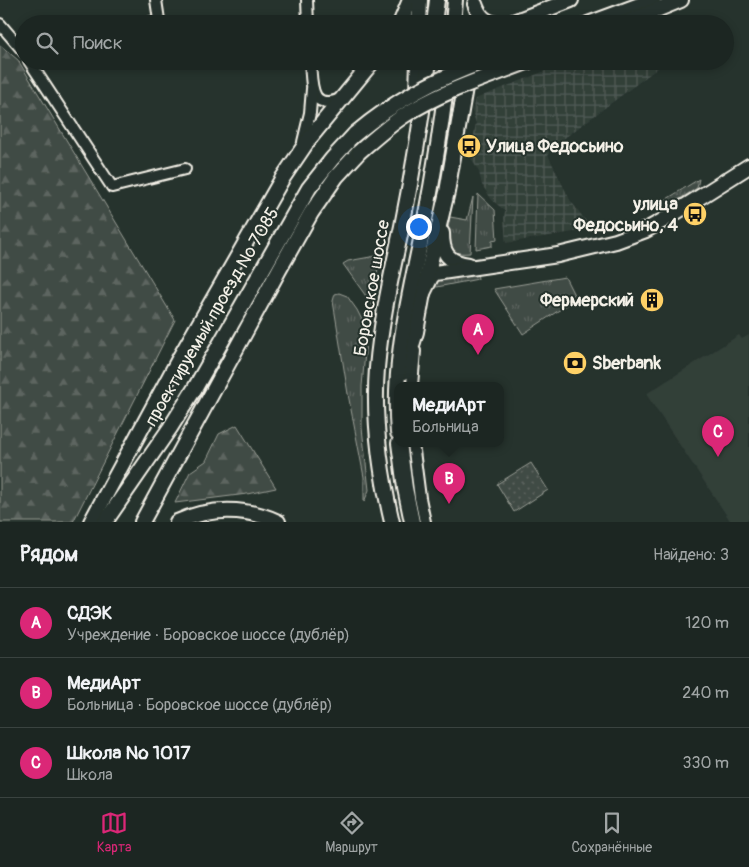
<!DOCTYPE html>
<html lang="ru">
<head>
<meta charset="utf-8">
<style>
  body { margin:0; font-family:Pangolin,sans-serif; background:#252e2a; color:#f1f3f6 }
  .you { position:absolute; left:418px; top:226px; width:18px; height:18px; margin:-12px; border:4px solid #fff; border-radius:50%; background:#1a73e8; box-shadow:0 0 0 8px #1a73e833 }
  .badge { display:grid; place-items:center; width:32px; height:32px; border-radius:50%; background:#db2777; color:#fff; font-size:16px; font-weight:700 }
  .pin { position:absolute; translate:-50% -41px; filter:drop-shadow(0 1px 2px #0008) }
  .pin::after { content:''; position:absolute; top:26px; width:18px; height:15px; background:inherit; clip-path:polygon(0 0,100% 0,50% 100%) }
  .popup { position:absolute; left:394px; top:382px; width:110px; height:65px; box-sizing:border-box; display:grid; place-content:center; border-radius:10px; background:#1c2622; filter:drop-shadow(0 1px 4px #0005); font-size:16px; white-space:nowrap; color:#a0a5a5 }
  .popup b { font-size:19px; color:#f1f3f6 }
  .popup::after { content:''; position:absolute; left:50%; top:100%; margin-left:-10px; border:10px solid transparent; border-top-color:#1c2622 }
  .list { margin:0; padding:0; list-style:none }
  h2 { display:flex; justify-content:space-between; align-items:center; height:65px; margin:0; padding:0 20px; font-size:21px }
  h2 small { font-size:16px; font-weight:400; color:#a0a5a5 }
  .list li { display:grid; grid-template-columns:32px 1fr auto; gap:15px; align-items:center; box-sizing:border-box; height:70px; padding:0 20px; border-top:1px solid #3a4340 }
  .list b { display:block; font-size:19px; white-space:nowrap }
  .list p { margin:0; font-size:16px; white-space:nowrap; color:#a0a5a5 }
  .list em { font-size:16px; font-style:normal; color:#a0a5a5 }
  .icon { flex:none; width:28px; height:28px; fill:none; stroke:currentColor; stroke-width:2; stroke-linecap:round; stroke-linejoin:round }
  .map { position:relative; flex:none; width:749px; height:522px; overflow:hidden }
  .search { position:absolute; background:#1c2622; box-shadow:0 2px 8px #0003; left:15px; right:15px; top:15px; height:55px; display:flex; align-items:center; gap:12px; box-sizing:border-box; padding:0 18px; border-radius:28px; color:#a0a5a5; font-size:19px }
  .sheet { height:275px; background:#1c2622 }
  nav { display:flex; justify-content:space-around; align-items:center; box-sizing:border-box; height:70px; border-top:1px solid #3a4340; background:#1c2622; font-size:14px; color:#a0a5a5 }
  nav a { display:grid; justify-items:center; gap:2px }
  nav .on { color:#db2777 }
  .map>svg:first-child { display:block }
</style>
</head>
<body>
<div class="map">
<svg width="749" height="522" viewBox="0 0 749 522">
  <defs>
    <pattern id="industrial-grid" width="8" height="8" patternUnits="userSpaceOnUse" patternTransform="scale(1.25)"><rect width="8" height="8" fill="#333f39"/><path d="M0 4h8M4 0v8" fill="none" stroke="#515b56"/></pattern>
    <pattern id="grass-tufts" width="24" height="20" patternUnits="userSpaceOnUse" patternTransform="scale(1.25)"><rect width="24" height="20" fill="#414b45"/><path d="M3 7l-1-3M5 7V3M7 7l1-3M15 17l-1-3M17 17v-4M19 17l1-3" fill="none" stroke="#5d6560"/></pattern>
    <pattern id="forest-firs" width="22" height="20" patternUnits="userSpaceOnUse" patternTransform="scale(1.25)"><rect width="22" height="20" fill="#414b45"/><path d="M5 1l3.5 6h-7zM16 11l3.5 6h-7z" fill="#5d6560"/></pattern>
    <pattern id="park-dots" width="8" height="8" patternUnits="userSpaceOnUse" patternTransform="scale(1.25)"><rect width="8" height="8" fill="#414b45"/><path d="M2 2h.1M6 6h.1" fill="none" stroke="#5d6560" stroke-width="1.8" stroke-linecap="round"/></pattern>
  </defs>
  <rect width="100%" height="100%" fill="#26332d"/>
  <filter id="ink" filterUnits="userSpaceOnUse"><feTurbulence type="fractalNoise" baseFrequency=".02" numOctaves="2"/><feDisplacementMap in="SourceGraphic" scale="10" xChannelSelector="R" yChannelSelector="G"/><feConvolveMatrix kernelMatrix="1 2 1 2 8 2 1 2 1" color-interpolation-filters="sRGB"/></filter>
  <g filter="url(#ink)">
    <!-- built -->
    <path fill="#333f39" d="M739,335L742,339L749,335V519L745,522H731L646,394Z"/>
    <!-- industrial -->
    <path fill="url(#industrial-grid)" d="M570,61H665L658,68L550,149L548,155L570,200L592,229L506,243L504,218L505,211L492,200L482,185L479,172L470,156L476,123L472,111L475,99Z"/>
    <!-- grass -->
    <g fill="url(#grass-tufts)" stroke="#9a9e96">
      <path d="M699,179L697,188L670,205L662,202Z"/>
      <path d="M478,194L495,210L497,240L492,241V246L476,249Z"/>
      <path d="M473,197L470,253C442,256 446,238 450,217L467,220Z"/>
      <path d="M376,256L379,257V260L373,306L343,264L348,261Z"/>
      <path d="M477,272L478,279L437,287L432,285L438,278Z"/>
      <path d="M565,277L576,299L523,334L494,289Z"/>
      <path d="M339,293L347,296L357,310L367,330L362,386V428L369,490L364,502V477L348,394L333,301L335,294Z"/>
    </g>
    <!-- forest -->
    <g fill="url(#forest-firs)" stroke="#9a9e96">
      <path d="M0,45L18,60L175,320L73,522H0Z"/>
      <path d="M237,425L276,488L247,494L175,503L190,472L206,461L219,434Z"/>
    </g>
    <!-- park -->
    <path fill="url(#park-dots)" stroke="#9a9e96" d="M531,463L548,490L514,512L497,484Z"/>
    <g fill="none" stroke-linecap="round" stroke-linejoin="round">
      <!-- minor casing -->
      <g stroke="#f4f1e8" stroke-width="14">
        <g id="minor">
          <path d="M307,0L308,24"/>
          <path d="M0,24L24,52"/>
          <path d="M145,24L159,20L156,0"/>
          <path d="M29,61L112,187L185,169"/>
          <path d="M310,61C312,84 309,113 343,98"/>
          <path d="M303,142L310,113L312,89"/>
          <path d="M412,385L415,351"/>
          <path d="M413,443L420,498L425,522"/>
        </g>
      </g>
      <!-- major casing -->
      <g stroke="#f4f1e8" stroke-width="18">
        <g id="major">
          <path d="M475,4C479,16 484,21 496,24"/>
          <path d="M400,24L410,0"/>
          <path d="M419,24L420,0"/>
          <path d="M434,24L437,0"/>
          <path d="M453,24L455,0"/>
          <path d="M508,24L571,0"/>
          <path d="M588,24L653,0"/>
          <path d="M622,24L681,0"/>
          <path d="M417,93L418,61"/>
          <path d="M442,233C442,254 448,262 469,265"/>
          <path d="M423,293L431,277L435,273L558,255L616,241L646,230L662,221L749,166"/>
          <path d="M404,372L416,332L423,293L447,192L467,76"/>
          <path d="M398,433C392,364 409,298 423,230C434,174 443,118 449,61"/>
          <path d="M399,443L405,488L412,522"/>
          <path d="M91,522L180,357L282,179L309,139L373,61"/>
          <path d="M105,522L170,428L195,388L309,188L332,159L355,134"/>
          <path d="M142,522L279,270L311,213L336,177L359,152"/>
          <path d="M177,522C210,507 246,507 278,522"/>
          <path d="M392,522C380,471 373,420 377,368C381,320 392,273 402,226C413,172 422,116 429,61"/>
        </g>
      </g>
      <!-- minor -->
      <use href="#minor" stroke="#26332d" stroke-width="10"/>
      <!-- major -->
      <use href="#major" stroke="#26332d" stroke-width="14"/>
      <!-- major-bridge casing -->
      <g stroke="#f4f1e8" stroke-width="18" stroke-linecap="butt">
        <g id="major-bridge">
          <path d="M355,134C397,99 434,80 485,61"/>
          <path d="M359,152C374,139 388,126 405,115C442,91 488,77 529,61"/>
        </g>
      </g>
      <!-- major-bridge -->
      <use href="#major-bridge" stroke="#26332d" stroke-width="14"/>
    </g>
  </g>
  <!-- icons -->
  <defs>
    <g id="bus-disc" transform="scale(1.25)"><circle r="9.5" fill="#ffd166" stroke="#26332d"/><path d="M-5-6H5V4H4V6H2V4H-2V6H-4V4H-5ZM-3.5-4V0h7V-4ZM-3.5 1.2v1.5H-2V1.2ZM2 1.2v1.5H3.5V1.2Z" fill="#111"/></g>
    <g id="building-disc" transform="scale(1.25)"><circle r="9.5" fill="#ffd166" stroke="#26332d"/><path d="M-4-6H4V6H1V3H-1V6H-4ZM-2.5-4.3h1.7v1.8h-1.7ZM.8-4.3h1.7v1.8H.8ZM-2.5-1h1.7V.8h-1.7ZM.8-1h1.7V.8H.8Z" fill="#111"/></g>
    <g id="bank-disc" transform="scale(1.25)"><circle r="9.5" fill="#ffd166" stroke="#26332d"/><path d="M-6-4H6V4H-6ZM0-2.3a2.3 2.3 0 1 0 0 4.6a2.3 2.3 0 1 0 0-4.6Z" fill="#111"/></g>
  </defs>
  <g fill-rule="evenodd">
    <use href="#bus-disc" x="469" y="146"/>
    <use href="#bus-disc" x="695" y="214"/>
    <use href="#building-disc" x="652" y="300"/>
    <use href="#bank-disc" x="575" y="363"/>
  </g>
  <g text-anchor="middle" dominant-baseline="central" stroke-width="4" stroke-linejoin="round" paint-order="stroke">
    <!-- poi labels -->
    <g font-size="18" font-weight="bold" fill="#f4f1e8" stroke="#26332d" text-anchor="start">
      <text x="486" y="146">Улица Федосьино</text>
      <text x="678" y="204" text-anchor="end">улица<tspan x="678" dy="21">Федосьино, 4</tspan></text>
      <text x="634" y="300" text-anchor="end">Фермерский</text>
      <text x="592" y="363">Sberbank</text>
    </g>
    <!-- street labels -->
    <g font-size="18" fill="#f4f1e8" stroke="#26332d">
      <text transform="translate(372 288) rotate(-80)">Боровское шоссе</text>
      <text transform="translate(212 317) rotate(-60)">проектируемый проезд № 7085</text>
    </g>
  </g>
</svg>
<div class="you"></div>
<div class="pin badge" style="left:478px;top:355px">A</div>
<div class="pin badge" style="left:449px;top:504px">B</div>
<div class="popup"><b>МедиАрт</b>Больница</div>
<div class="pin badge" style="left:718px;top:457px">C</div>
<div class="search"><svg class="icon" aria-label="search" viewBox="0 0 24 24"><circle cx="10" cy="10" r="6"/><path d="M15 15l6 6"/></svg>Поиск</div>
</div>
<section class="sheet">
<h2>Рядом<small>Найдено: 3</small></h2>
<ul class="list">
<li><span class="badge">A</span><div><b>СДЭК</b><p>Учреждение · Боровское шоссе (дублёр)</p></div><em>120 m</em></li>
<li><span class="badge">B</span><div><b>МедиАрт</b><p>Больница · Боровское шоссе (дублёр)</p></div><em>240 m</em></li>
<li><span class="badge">C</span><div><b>Школа № 1017</b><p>Школа</p></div><em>330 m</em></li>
</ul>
</section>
<nav>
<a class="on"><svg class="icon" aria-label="map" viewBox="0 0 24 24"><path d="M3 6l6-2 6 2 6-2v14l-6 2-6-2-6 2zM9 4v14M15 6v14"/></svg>Карта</a>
<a><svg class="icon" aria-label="directions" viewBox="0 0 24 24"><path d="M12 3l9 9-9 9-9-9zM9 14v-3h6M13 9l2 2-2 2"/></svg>Маршрут</a>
<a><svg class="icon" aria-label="saved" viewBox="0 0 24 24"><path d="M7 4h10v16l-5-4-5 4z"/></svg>Сохранённые</a>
</nav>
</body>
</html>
